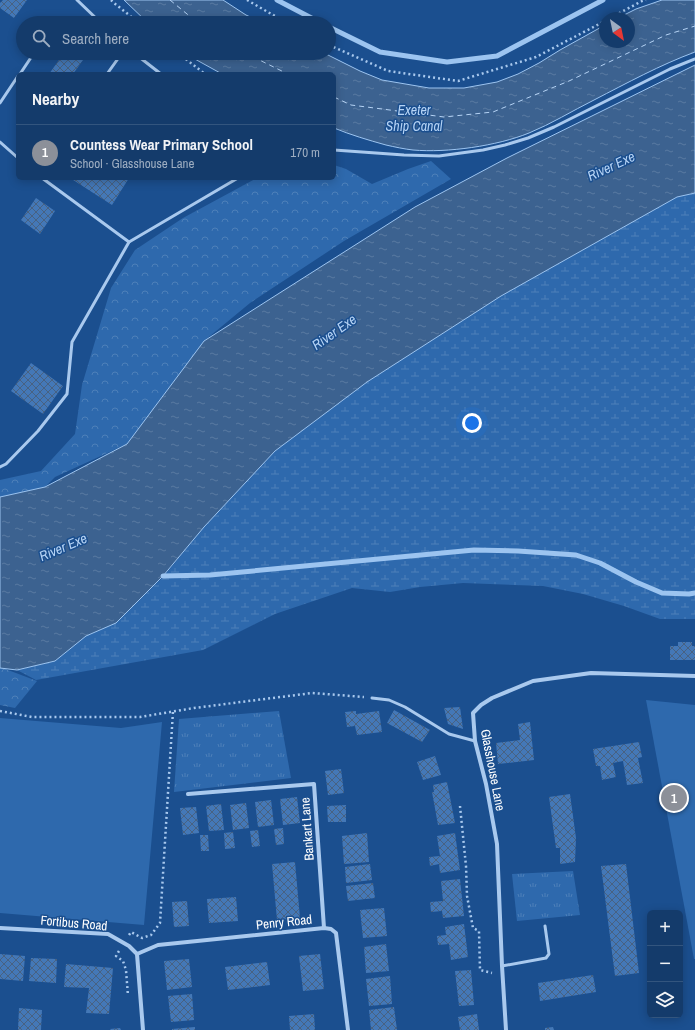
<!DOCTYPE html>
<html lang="en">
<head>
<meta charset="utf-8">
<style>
  body { margin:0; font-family:"Archivo Narrow",sans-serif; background:#214673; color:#f1f3f6 }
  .controls { position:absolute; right:12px; bottom:12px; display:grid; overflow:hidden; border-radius:6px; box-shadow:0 2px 10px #0003 }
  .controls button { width:36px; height:36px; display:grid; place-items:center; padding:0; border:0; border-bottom:1px solid #33557e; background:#143b6b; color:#f1f3f6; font:20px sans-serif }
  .compass { position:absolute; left:599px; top:12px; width:36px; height:36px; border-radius:50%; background:#143b6b; box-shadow:0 2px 10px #0003; rotate:147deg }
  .you { position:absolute; left:472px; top:423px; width:14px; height:14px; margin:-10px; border:3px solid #fff; border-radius:50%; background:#1a73e8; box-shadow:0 0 0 6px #1a73e833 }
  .badge { display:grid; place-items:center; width:26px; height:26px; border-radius:50%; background:#8c9099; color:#fff; font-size:13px; font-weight:700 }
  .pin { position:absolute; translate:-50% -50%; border:2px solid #fff; box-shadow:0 1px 4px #0006 }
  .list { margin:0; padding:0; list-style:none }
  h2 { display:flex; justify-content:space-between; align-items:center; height:52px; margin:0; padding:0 16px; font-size:17px }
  h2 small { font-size:13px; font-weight:400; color:#9dadc1 }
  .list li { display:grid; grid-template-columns:26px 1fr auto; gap:12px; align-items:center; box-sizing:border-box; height:56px; padding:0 16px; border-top:1px solid #33557e }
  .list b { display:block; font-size:15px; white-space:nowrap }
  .list p { margin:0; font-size:13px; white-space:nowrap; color:#9dadc1 }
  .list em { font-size:13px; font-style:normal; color:#9dadc1 }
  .icon { flex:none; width:22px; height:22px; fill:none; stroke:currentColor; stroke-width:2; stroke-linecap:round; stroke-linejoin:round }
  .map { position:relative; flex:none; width:695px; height:1030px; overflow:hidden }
  .search { position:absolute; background:#143b6b; box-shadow:0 2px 10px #0003; left:16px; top:16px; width:320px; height:44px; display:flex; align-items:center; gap:10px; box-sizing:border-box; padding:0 14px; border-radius:22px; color:#9dadc1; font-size:15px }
  .panel { position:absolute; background:#143b6b; box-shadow:0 2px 10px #0003; left:16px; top:72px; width:320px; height:108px; border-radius:6px }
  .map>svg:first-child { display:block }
</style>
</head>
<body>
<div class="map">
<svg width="695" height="1030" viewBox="0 0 695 1030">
  <defs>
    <pattern id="grass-tufts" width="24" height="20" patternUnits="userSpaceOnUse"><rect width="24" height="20" fill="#2e69ad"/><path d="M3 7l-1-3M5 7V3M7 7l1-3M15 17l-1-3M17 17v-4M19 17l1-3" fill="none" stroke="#4d80b9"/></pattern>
    <pattern id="forest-crowns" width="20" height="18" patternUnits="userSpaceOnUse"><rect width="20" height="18" fill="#2e69ad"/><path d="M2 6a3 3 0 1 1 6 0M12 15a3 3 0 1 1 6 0" fill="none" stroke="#4d80b9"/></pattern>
    <pattern id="wetland-marsh" width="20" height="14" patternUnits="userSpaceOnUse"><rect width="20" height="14" fill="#2e69ad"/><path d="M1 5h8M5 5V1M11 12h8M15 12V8" fill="none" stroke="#4d80b9"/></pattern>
    <pattern id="water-ripples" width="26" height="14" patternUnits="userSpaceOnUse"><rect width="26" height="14" fill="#3c6290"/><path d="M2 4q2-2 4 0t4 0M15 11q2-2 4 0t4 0" fill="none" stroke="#597aa1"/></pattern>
    <pattern id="building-cross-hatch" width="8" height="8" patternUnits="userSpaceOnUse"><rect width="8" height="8" fill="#4478b7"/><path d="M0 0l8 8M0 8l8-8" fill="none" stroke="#486282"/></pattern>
  </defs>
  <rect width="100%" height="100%" fill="#1b4f8f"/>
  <!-- grass -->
  <g fill="url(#grass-tufts)">
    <path d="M279,711L291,778L174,792L179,719Z"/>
    <path d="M573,871L580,915L517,921L512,874Z"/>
  </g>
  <!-- forest -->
  <g fill="url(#forest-crowns)">
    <path d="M431,161L451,179L344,241L250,303L204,341L127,444L55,477L45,487L0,497V480L41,471L75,434L82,385L111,288L135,250L183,218L257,178H334V165L346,169L372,184L408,169Z"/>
    <path d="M0,667L37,681L15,708L0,705Z"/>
  </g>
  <!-- wetland -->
  <path fill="url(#wetland-marsh)" d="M695,193V619H660L624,606L583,594L543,586L463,583L420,587L390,592L352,588L275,614L203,650L36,680L17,670L55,661L86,636L116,623L164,576L204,527L275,451L367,382L501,296L677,197Z"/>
  <!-- park -->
  <g fill="#2e69ad">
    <path d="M646,700L695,705V959H694Z"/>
    <path d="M0,718L121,728L162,722L144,925L0,913Z"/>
  </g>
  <!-- water -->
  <g fill="url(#water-ripples)" stroke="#9cc4f0">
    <path d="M124,0H223L246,15L263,23H148Z"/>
    <path d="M662,0H695V52C660,65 627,83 594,100C572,111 551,124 529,133C497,146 447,153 413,150C404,149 395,147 386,145C368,140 351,135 334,128V74H222L193,58L186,53H324L360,71L382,80L429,88H464L497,82L518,74L539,63L560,50L605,25V42H629V18H618L636,9Z"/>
    <path d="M695,65V193L677,197L501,296L367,382L275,451L204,527L163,576L116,623L86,636L55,661L17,670L0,668V497L45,487L127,444L204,341L415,207L507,158Z"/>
  </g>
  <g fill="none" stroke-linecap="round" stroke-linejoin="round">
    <!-- stream -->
    <g stroke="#9cc4f0" stroke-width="5">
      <path d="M277,0L321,23"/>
      <path d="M329,27L380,52L447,62L497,56L603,0"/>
      <path d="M163,576L210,575L474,550L518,551L576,555L600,563L636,582L662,593L689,594L695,593"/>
    </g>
    <!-- ferry -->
    <g stroke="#b5d3f5" stroke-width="1" stroke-dasharray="5 4" stroke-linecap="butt">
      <path d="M170,0L198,23"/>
      <path d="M245,53L288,74"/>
      <path d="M334,97L351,105L444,117L493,112L569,81L666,35L695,26"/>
    </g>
  </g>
  <!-- building -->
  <g fill="url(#building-cross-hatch)">
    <path d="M3,0H27L14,18L0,8V3Z"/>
    <path d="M64,53H88L73,74H49Z"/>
    <path d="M70,178H129L112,205Z"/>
    <path d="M36,198L55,211L40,234L21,220Z"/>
    <path d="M31,363L63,386L43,414L11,391Z"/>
    <path d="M678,642H692V646H695V660H670V646H678Z"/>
    <path d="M460,707L463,729L448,724L444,708Z"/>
    <path d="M394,710L430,730L422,742L387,723Z"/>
    <path d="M356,711V714L379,711L382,732L357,735L355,726L347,727L345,712Z"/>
    <path d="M530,722L534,760L498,764L496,743L520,740L518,724Z"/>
    <path d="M639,742L642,757L638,758L643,783L627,785L623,761L613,763L616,777L602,780L600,766H596L593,749Z"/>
    <path d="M435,756L441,775L423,780L417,762Z"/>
    <path d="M341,769L344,793L328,795L325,771Z"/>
    <path d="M447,782L455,823L438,825L432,792H434L433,785Z"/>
    <path d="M570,794L576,838L575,862L560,864V848H556L549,797Z"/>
    <path d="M297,797L300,823L283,825L280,799Z"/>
    <path d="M271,800L274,825L258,827L255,802Z"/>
    <path d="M246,803L249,828L233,830L230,805Z"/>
    <path d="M221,804L224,830L209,831L206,806Z"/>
    <path d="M346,805V822H328L327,806Z"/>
    <path d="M196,807L199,833L183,835L180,808Z"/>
    <path d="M283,828L284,844L276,845L274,829Z"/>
    <path d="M258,830L260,846L252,847L250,831Z"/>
    <path d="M233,832L235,848L225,849L224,833Z"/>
    <path d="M367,833L369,862L344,864L342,836Z"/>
    <path d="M455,833L460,870L440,873L439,864L430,866L429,857L440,856L437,836Z"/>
    <path d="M200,835H208L209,851H201Z"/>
    <path d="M295,862L300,918L277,920L272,864Z"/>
    <path d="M370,864L372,880L346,883L345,867Z"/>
    <path d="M626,864L639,973L615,976L601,866Z"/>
    <path d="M460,879L464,916L443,918L442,911L431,912L430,902L443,901L441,881Z"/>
    <path d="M373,883L375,898L348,901L346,886Z"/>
    <path d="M236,897L238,921L209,923L207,899Z"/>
    <path d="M187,901L189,926L174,927L172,902Z"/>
    <path d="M384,908L387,936L363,938L360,910Z"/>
    <path d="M464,924L468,957L451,960L449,944L438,945L437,936L446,935L445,927Z"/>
    <path d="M386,944L389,971L366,973L364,947Z"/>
    <path d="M0,954L25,956L23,981L0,979Z"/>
    <path d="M320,954L324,989L303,991L299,956Z"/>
    <path d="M31,958L57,959L56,983L29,981Z"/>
    <path d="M189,959L192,987L167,990L164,961Z"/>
    <path d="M267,962L270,985L228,990L225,967Z"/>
    <path d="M66,964L113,968L109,1014L86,1013L89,988L64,987Z"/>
    <path d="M471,970L474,1005L459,1006L455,971Z"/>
    <path d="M593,975L596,992L540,1001L538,983Z"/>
    <path d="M390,976L392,1004L369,1006L366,979Z"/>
    <path d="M192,994L194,1020L171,1022L168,996Z"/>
    <path d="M394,1007L397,1030H371L369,1010Z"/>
    <path d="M19,1008L42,1010L41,1030H18Z"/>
    <path d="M314,1014L315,1030H290L289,1016Z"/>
    <path d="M477,1014L479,1030H460L458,1017Z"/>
    <path d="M195,1027V1030H172V1029Z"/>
    <path d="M553,1027L554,1030H545V1028Z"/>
    <path d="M120,1028L121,1030H111L110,1029Z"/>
  </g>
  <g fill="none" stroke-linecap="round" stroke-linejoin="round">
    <!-- path -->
    <g stroke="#a9c9ee" stroke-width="2.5" stroke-dasharray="2 3" stroke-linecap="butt">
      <path d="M111,0L114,3L139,23"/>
      <path d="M247,0L287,23"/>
      <path d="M610,18L642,1L646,0"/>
      <path d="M329,45L388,71L458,81L536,57L605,21"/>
      <path d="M178,53L205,74"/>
      <path d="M0,711L32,717H140L194,708L312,693L364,697"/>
      <path d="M460,806L466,866L467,896L473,928L479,931L480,970L492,973"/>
      <path d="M129,935L131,932L142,938L151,935L160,923L173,711"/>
      <path d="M119,951L116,956L123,961L126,970L128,996"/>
    </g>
    <!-- lane -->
    <g stroke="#a9c9ee" stroke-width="3">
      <path d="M77,0L101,23"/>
      <path d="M54,23H55"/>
      <path d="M134,53L161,74"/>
      <path d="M20,74L34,53"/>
      <path d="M107,74L122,53"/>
      <path d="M0,103L18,76"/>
      <path d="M0,142L18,158"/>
      <path d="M334,150L404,155L439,156L483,150L505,145L528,138L554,127L670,69L695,59"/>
      <path d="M42,178L129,242L238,178"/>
      <path d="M0,467L6,464L38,431L67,394L72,342L129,242"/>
      <path d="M372,698L389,700L405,707L449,734L475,741"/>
      <path d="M502,966L546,958L549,954L545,926"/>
    </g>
    <!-- street -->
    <g stroke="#a9c9ee" stroke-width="4">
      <path d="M188,794L314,784L324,928"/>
      <path d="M0,928L108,934L129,946L137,954L143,1030"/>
      <path d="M137,954L158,945L324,928L331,929L336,933L348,1030"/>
      <path d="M506,1030L502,966L497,844L486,784L475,741L473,713L481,705L492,698L533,681L591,673L695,676"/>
    </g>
  </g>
  <g text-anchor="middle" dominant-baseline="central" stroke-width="3" stroke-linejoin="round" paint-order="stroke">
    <!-- street labels -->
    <g font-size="13" fill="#fff" stroke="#1b4f8f">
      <text transform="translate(493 770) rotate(79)">Glasshouse Lane</text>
      <text transform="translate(307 829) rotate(-94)">Bankart Lane</text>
      <text transform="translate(284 922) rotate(-6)">Penry Road</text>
      <text transform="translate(74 923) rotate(5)">Fortibus Road</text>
    </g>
    <!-- water labels -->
    <g font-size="14" font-style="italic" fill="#b5d3f5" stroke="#1b4f8f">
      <text x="414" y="110">Exeter<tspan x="414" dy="16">Ship Canal</tspan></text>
      <text transform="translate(611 166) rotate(-25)">River Exe</text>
      <text transform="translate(334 332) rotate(-35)">River Exe</text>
      <text transform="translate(63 547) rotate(-23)">River Exe</text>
    </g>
  </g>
</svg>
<div class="controls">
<button>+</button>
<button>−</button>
<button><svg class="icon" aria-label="layers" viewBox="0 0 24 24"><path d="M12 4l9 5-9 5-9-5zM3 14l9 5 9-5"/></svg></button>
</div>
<svg class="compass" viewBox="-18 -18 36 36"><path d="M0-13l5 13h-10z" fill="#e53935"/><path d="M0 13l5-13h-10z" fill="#9dadc1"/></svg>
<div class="you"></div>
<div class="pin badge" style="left:674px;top:798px">1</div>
<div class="search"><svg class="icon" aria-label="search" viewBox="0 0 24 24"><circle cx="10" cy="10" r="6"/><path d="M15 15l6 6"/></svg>Search here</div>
<section class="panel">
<h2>Nearby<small></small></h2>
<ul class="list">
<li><span class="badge">1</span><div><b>Countess Wear Primary School</b><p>School · Glasshouse Lane</p></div><em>170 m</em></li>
</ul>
</section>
</div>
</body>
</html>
